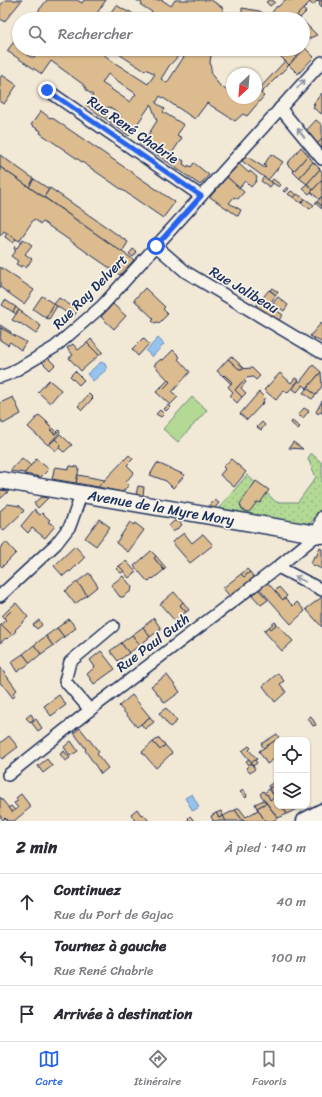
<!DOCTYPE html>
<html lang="fr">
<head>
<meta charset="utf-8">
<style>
  body { margin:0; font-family:Sriracha,sans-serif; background:#f7f7f7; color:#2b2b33 }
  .controls { position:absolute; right:12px; bottom:12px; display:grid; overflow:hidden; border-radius:8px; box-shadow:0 1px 3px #0004 }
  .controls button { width:36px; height:36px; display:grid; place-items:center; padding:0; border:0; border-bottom:1px solid #e1e1e2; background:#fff; color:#2b2b33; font:20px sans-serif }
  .compass { position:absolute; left:226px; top:68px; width:36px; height:36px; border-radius:50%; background:#fff; box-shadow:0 1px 3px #0004; rotate:206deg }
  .stop { position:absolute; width:12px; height:12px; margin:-9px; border:3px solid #2563eb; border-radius:50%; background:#fff }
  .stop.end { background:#2563eb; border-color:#fff; box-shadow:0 1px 4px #0008 }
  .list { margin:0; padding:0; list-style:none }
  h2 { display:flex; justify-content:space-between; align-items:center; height:52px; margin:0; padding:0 16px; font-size:17px }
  h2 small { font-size:13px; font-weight:400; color:#7c7c81 }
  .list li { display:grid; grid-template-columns:26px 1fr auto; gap:12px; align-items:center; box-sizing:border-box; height:56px; padding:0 16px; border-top:1px solid #e1e1e2 }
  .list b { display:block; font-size:15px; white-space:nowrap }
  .list p { margin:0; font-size:13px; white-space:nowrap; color:#7c7c81 }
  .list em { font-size:13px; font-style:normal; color:#7c7c81 }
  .icon { flex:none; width:22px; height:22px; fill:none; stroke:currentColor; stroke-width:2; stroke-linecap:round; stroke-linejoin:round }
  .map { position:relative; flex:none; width:322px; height:821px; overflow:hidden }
  .search { position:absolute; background:#fff; box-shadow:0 1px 3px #0004; left:12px; right:12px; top:12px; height:44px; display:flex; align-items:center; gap:10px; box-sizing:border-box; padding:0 14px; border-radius:22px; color:#7c7c81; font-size:15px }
  .sheet { height:220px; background:#fff }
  nav { display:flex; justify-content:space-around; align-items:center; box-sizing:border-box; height:56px; border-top:1px solid #e1e1e2; background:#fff; font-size:11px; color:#7c7c81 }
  nav a { display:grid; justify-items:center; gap:2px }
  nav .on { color:#2563eb }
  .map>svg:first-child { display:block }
</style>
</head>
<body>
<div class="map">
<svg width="322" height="821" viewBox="0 0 322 821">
  <defs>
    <pattern id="grass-dots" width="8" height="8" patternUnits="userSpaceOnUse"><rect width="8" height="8" fill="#b3d995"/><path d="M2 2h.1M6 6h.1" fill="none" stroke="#99bb83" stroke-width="1.8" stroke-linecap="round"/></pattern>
  </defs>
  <rect width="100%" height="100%" fill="#f2e8d6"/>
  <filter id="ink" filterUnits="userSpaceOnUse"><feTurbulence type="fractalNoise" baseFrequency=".025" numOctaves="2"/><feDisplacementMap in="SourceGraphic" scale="8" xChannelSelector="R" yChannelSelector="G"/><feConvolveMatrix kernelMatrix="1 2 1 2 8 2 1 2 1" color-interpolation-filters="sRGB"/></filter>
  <g filter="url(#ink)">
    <!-- grass -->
    <path fill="url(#grass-dots)" stroke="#67847a" d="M311,453L322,463V507L310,524L271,519L218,509L247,475L276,502H298L316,477L308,459Z"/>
    <!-- garden -->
    <path fill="#b3d995" stroke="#67847a" d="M192,397L207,410L178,442L163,429Z"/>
    <!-- water -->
    <g fill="#95c3ef" stroke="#6488b5">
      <path d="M158,338L164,344L152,357L146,351Z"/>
      <path d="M101,362L105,364L107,369L93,381L87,374Z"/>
      <path d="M192,794L199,807L193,811L185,798Z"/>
    </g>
    <!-- building -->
    <g fill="#dcbc8f" stroke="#1b2f5e" fill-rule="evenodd">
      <path d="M5,0H22L4,22L0,18V6Z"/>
      <path d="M47,0H77L82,3L84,0H106L93,19H54L51,17L50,19H32Z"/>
      <path d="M136,0H162L171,6L175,0H211L222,7L224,14L242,13V8L259,11L269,16L277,6L278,7L285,0H312L297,15L301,19H163L141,5L142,3Z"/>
      <path d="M269,0H272L275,2L270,6L266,2Z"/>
      <path d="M312,0H318L313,5L309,2Z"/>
      <path d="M318,0H322V7L319,4L320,2Z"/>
      <path d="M318,0H322V7L319,4L320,2Z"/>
      <path d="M116,5L128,12L129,11L140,19H106Z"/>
      <path d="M303,9L306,12L300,18L297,15Z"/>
      <path d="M303,21L317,35L303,41Z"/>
      <path d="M19,35V49H29L27,55L31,57H34L40,49H97L112,61L148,84L155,74L146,69L145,71L111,49H164L163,50L172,56L178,49H212L210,62L212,75L220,86L232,93V98H256V91L258,90L264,96L247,116L243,114L235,121L207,103L195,119L160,96L156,103L165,109L163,112L184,125L177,135L182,138L172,153L175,155L166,161L139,143L146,133L148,135L157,121L151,104L129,136L86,105L93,95L87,91L84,85L51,61L42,74L7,51ZM184,50L187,52L167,83L161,79L169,66ZM108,74L136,94L130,102L102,83ZM110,107L120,114V118L117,122L115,123L103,114L105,108Z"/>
      <path d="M303,46L305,48L289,65L273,49H303Z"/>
      <path d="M305,48L314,57L298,74L289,65Z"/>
      <path d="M285,61L289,65L261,93L258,90Z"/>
      <path d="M2,75L17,85L4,104L0,102V78Z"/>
      <path d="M322,93V114L313,108L315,105L313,104Z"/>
      <path d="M41,111L50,118L51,117L175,202L163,218L40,133L41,131L31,125Z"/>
      <path d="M316,120L322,125V139L316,145L305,132Z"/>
      <path d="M322,139V151L316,145Z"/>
      <path d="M301,147L308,155L294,171L287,164Z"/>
      <path d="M271,154L283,162L268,180L242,161L246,156L265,168L266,167L264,165Z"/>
      <path d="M0,155L34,179L29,187L0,167Z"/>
      <path d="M308,155L313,162L299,178L293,172Z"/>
      <path d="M177,157L184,161L183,164L188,167L189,165L191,167L194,163L209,175L200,185L166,161L168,159L174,163Z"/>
      <path d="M313,162L320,169L307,184L299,178Z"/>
      <path d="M239,164L249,173L250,171L257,177L256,179L257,180L251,187L245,181L239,188L227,177Z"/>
      <path d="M0,167L29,187L134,260L120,275L43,222L41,224L34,219L19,241L4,231L0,236Z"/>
      <path d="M320,169L322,172V180L313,190L307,184Z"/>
      <path d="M227,177L244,192L238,199L234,197L229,203L241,210L238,216L210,197Z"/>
      <path d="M264,177L273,183L270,187L261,181Z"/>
      <path d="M34,179L49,189L44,197L29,187Z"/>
      <path d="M273,179L281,185L279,187L271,182Z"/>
      <path d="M322,180V196L319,199L311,192Z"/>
      <path d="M307,184L313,190L309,194L302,188Z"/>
      <path d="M287,187L289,189L286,192L283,191Z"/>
      <path d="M50,188L128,242L122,252L44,197Z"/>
      <path d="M291,191L297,195L294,198L288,194Z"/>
      <path d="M297,194L305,199L301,203L294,198Z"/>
      <path d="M322,196V206L317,202Z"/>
      <path d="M305,199L314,205L310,209L301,203Z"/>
      <path d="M317,202L322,206V209L315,203Z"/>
      <path d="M7,233L16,239L13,243L5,237Z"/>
      <path d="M23,239L32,245L25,254L32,259L26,268L22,265L21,267L16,264L18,261L11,256L16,250L14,249L15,246L17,248Z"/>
      <path d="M133,249L137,252L133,257L129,254Z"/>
      <path d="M0,267L34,290L24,304L0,287Z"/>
      <path d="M145,288L165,307L163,309L168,314L159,323L157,322L155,323L152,321L154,319L134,300Z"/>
      <path d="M272,288L278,292L276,295L270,290Z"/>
      <path d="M269,290L276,295L269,305L283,315L277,322L255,307Z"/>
      <path d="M42,296L54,304L46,318L33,309Z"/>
      <path d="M278,297L288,305L284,311L273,303Z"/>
      <path d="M59,298L78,310L73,317L54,304Z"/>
      <path d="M5,300L16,307L13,312L2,305Z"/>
      <path d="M54,304L57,306L49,319L46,318Z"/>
      <path d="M113,304L126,316L114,329L101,317Z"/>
      <path d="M16,307L19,310L16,314L13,312Z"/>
      <path d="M19,310L41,326L36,334L20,323V324L12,320Z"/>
      <path d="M322,322V341L321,342L310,336Z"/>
      <path d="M0,325L11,332L10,334L1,328L0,329Z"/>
      <path d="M1,328L26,342L21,350L10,342L8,345L0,340Z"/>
      <path d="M143,338L149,344L138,356L132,349Z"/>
      <path d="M91,339L103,352L99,355L87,343Z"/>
      <path d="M87,343L99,355L81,371L69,358L73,355L67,348L73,344L78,350Z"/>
      <path d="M173,350L180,357L178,359L190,372L172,392L178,397L170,405L156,392L161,387L163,389L170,382L154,365L161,359L162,361Z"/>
      <path d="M231,356L245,369H239L228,359Z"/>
      <path d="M48,358L55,365L50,370L42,362Z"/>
      <path d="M228,359L239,369L252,368L260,376L256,380L253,377L246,378L235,390L242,397L237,403L230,396L233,392L228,387L232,382L224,375L223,376L217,371Z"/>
      <path d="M313,365L321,372L307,388L303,385L297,392L293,389L298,381L300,382Z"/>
      <path d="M75,371L84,380L79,385L70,376Z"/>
      <path d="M321,372L322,386L316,395L307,388Z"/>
      <path d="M280,373L291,383L295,378L299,380L287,393L284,390L276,400L264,390Z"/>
      <path d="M224,375L232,382L231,384L223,376Z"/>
      <path d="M49,380L61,390L50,403L38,392Z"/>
      <path d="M168,380L170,382L163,389L161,387Z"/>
      <path d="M244,380L246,382L241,388L246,393L242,397L235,390Z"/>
      <path d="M307,388L316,395L312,399L303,393Z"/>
      <path d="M259,392L265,398L263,400L264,402L247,420L240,414Z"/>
      <path d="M89,394L93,398L82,410L78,406Z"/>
      <path d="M13,397L21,414L3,424L0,418V403Z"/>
      <path d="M322,401V413L320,412L318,414L316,412Z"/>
      <path d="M168,405L170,407L166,411L164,409Z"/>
      <path d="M304,408L309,411L303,418L298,415Z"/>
      <path d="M160,410L164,414L161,417L156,414Z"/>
      <path d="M39,415L47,422L46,423L52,429L50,430L55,434L59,430L60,432L48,445L28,427Z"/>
      <path d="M292,421L300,427L298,429L291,423Z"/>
      <path d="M47,422L57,432L55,434L50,430L52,429L46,423Z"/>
      <path d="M262,422L265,425L261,430L257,427Z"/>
      <path d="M60,434L72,445L64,452L59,448L61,445L55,439Z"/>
      <path d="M55,439L61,445L56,451L49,445Z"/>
      <path d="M293,442L303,449L289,448Z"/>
      <path d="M129,455L133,459L127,465L134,472L126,482L129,485L122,492L98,487Z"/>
      <path d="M22,458L31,466L25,473L10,471Z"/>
      <path d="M36,459L49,469L41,477L24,474Z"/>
      <path d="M231,459L246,472L234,487L220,475L225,469L223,467Z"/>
      <path d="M157,463L185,475L173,488L166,481L150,475Z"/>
      <path d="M70,466L78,467L79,469L76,483L52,479L54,470V469L55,467L69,469Z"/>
      <path d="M78,475L105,480L98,487L76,483Z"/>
      <path d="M256,481L269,490L260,503L257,502L249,512L245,511L242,509L240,504Z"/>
      <path d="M138,486L144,487L143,496L136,495Z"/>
      <path d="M0,490L9,491L0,499Z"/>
      <path d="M41,497L48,498L38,508L34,503Z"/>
      <path d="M215,500L219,503L213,510L206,509Z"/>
      <path d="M8,504L20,506L24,511L4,530L0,527V511Z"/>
      <path d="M35,509V511L40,515L42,513L50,520L48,522L55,526L45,538L32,528L28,533L21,526Z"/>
      <path d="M99,519L110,527L96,546L85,538Z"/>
      <path d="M174,521L180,522L182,525L173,532L169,526Z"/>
      <path d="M130,522L134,525L135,523L144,530L128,552L116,543Z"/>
      <path d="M184,533L192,543L203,534L213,545L190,563L172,542Z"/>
      <path d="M6,542L16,553L2,567L0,565V548Z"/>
      <path d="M75,546L85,557L70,572L69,571L63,576L54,566Z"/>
      <path d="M320,548L322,549V569L311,564L314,556L316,557Z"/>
      <path d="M151,551L156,556L154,558L164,570L153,579L152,578L148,582L134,566Z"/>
      <path d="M156,556L166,568L164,570L154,558Z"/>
      <path d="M126,561L136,572L129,578L119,566Z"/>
      <path d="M119,566L124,571L121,573L116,569Z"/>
      <path d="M247,569L250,572L244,577L241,574Z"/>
      <path d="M250,572L256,580L232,599L223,588L241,574L244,577Z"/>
      <path d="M89,573L98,586L87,595L77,582Z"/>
      <path d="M123,576L132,587L131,591L123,597H120L111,585Z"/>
      <path d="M266,581L283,600L285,598L293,606L297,602L305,611L291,624L258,587Z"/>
      <path d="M77,582L87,595L75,604L65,591Z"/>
      <path d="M279,587L287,596L283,600L275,591Z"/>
      <path d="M257,588L268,600L261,605L250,593Z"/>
      <path d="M174,592L183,602L180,605L186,612L175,621L160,604Z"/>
      <path d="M322,597V627L306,609Z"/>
      <path d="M183,602L189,610L186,612L180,605Z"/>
      <path d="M16,603L28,617L15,630L16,631L12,635L1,624L6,620L4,618L12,610L10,608Z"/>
      <path d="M10,608L12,610L4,618L2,616Z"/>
      <path d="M154,618L161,629L150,637L143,627Z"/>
      <path d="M69,619L76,628L64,637L57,628Z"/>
      <path d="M39,620L42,625L37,629L33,625Z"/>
      <path d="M275,622L277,624L271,629L269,627Z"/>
      <path d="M1,624L12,635L7,639L6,638L0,643V626Z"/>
      <path d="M277,624L293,641L282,651L264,631L269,627L271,629Z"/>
      <path d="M143,627L150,637L140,645L132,635Z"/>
      <path d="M57,628L64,637L53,646L46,636Z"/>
      <path d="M132,635L140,645L129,653L121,643Z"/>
      <path d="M46,636L53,646L41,654L34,645Z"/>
      <path d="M121,643L129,653L118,661L110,651Z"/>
      <path d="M34,645L41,654L30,663L23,654Z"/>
      <path d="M101,651L115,669L94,684L87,674L95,667L90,660Z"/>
      <path d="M23,654L30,663L17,672L11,662Z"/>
      <path d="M0,667L17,690L13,693L15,696L13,698L3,685H2L0,683Z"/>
      <path d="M278,673L284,681L280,684L286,692L275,702L263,686Z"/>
      <path d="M167,675L180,692L165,703L151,686Z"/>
      <path d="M59,695L66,705L51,716L44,706Z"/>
      <path d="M132,695L150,717L137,727L119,706Z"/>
      <path d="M166,708L177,721L170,727L159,713Z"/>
      <path d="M31,714L34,719L30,722L26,718Z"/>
      <path d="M311,716L316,725L313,726L308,718Z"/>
      <path d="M150,717L154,722L145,729L141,724Z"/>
      <path d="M36,719L42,728L38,731L31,722Z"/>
      <path d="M80,728L99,752L97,754L108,768L101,774L85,750L86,749L74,733Z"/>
      <path d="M277,734L279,738L264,748L261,744Z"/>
      <path d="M9,736L18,747L2,759L0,756V743Z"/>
      <path d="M159,738L165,745L160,750L153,742Z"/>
      <path d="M279,738L281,740H277V757L267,764L259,751Z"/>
      <path d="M71,741L78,751L70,756L64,747Z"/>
      <path d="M153,742L160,750L165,745L172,753L156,768L142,752Z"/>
      <path d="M249,746L251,748L249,750L257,759L252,763L242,751Z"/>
      <path d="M64,751L70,758L65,761L60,754Z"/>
      <path d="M47,759L52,766L43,773L38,766Z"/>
      <path d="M249,759L252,763L249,765L246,761Z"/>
      <path d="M255,760L257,763L253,766L251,763Z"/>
      <path d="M251,763L255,769L250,773L246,768Z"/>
      <path d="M274,782L276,785L269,788L268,786Z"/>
      <path d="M276,785L277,787V799L269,788Z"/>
      <path d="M269,789L275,797L270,800L267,794L266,795L264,793Z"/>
      <path d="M243,790L247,795L246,798L240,792Z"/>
      <path d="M263,791L266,795L267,794L270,800L275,797L277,799V806H282L287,814L278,818L260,794Z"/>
      <path d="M21,794L31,807L14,821H6L7,820L5,818L3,820L0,816V797L12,812L18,808L14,803L18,801L16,798Z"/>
      <path d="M264,800L266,803L257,808L255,804Z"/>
      <path d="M266,803L278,818L272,821H265L257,808Z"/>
      <path d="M11,806L15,810L12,812L8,808Z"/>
      <path d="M282,806H296L298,808L287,814Z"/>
      <path d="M239,808L246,817L258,810L257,808L265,821H243L235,810Z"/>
      <path d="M137,809L141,815L143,814L149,821H135L131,814Z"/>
      <path d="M235,810L243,821H226L223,816Z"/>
      <path d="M221,811L223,816L219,818L216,813Z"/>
      <path d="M216,813L219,818L223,816L226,821H213L211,816Z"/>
      <path d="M190,816L194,821H187L189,819L188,818Z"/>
    </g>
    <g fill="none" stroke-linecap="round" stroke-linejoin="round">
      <!-- street casing -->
      <g stroke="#1b2f5e" stroke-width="14">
        <g id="street">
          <path d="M47,90L201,196"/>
          <path d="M280,108L322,159"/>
          <path d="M156,246L186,272L322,353"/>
          <path d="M0,377L11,373L55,347L102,306L322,62"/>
          <path d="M278,567L322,590"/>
          <path d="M0,596L56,544L70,526L79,501L81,494"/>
          <path d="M90,710L65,681L70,662L113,626"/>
          <path d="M8,775L90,710L278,567L317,535L322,517"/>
        </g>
      </g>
      <!-- secondary casing -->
      <g stroke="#1b2f5e" stroke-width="19">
        <g id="secondary">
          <path d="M0,480L322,535"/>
          <path d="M305,821L322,812"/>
        </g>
      </g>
      <!-- street -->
      <use href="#street" stroke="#f7f3e8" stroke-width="11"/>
      <!-- secondary -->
      <use href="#secondary" stroke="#f7f3e8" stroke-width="16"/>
    </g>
    <!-- one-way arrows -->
    <defs><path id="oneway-shaft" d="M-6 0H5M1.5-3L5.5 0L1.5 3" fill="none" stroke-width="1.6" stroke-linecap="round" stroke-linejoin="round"/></defs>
    <g stroke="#8991a3">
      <use href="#oneway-shaft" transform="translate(301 84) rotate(-48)"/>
      <use href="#oneway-shaft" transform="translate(301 133) rotate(-129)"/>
      <use href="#oneway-shaft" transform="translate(300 579) rotate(-153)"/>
    </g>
  </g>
  <g fill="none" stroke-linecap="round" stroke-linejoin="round" filter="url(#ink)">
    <!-- route -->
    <path stroke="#2563eb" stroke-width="5" d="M47,90L201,196L156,246"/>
  </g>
  <g text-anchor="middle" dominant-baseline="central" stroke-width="3.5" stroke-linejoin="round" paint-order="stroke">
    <!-- street labels -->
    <g font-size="14" fill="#1b2f5e" stroke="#f7f3e8">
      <text transform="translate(133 130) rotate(35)">Rue René Chabrie</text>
      <text transform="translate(244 290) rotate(31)">Rue Jolibeau</text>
      <text transform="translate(90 292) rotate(-45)">Rue Ray Delvert</text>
      <text transform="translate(161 508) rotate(10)">Avenue de la Myre Mory</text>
      <text transform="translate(153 643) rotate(-37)">Rue Paul Guth</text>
    </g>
  </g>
</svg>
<div class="controls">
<button><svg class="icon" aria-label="locate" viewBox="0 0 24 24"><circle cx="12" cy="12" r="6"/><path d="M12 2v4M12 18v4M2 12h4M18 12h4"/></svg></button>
<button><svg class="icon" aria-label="layers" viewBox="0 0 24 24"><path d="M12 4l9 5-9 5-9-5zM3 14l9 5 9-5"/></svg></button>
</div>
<svg class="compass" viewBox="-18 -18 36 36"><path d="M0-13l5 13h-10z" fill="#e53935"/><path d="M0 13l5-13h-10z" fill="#7c7c81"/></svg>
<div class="stop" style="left:156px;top:246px"></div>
<div class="stop end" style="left:47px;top:90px"></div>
<div class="search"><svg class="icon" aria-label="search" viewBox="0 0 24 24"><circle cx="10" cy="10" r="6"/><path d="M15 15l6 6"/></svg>Rechercher</div>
</div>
<section class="sheet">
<h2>2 min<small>À pied · 140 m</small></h2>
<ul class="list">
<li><svg class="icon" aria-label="ahead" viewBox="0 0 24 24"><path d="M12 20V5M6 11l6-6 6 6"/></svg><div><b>Continuez</b><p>Rue du Port de Gajac</p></div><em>40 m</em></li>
<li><svg class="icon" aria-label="left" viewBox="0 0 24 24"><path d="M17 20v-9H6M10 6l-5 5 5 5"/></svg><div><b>Tournez à gauche</b><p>Rue René Chabrie</p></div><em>100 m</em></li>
<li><svg class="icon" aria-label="arrive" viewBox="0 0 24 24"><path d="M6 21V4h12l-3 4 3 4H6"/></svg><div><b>Arrivée à destination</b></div></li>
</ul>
</section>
<nav>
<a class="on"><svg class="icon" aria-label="map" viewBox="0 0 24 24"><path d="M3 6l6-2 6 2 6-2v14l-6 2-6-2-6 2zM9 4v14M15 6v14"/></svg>Carte</a>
<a><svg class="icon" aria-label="directions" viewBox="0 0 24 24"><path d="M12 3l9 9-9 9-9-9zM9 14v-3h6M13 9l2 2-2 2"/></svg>Itinéraire</a>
<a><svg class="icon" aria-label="saved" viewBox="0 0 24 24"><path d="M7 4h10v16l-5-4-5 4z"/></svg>Favoris</a>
</nav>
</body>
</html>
